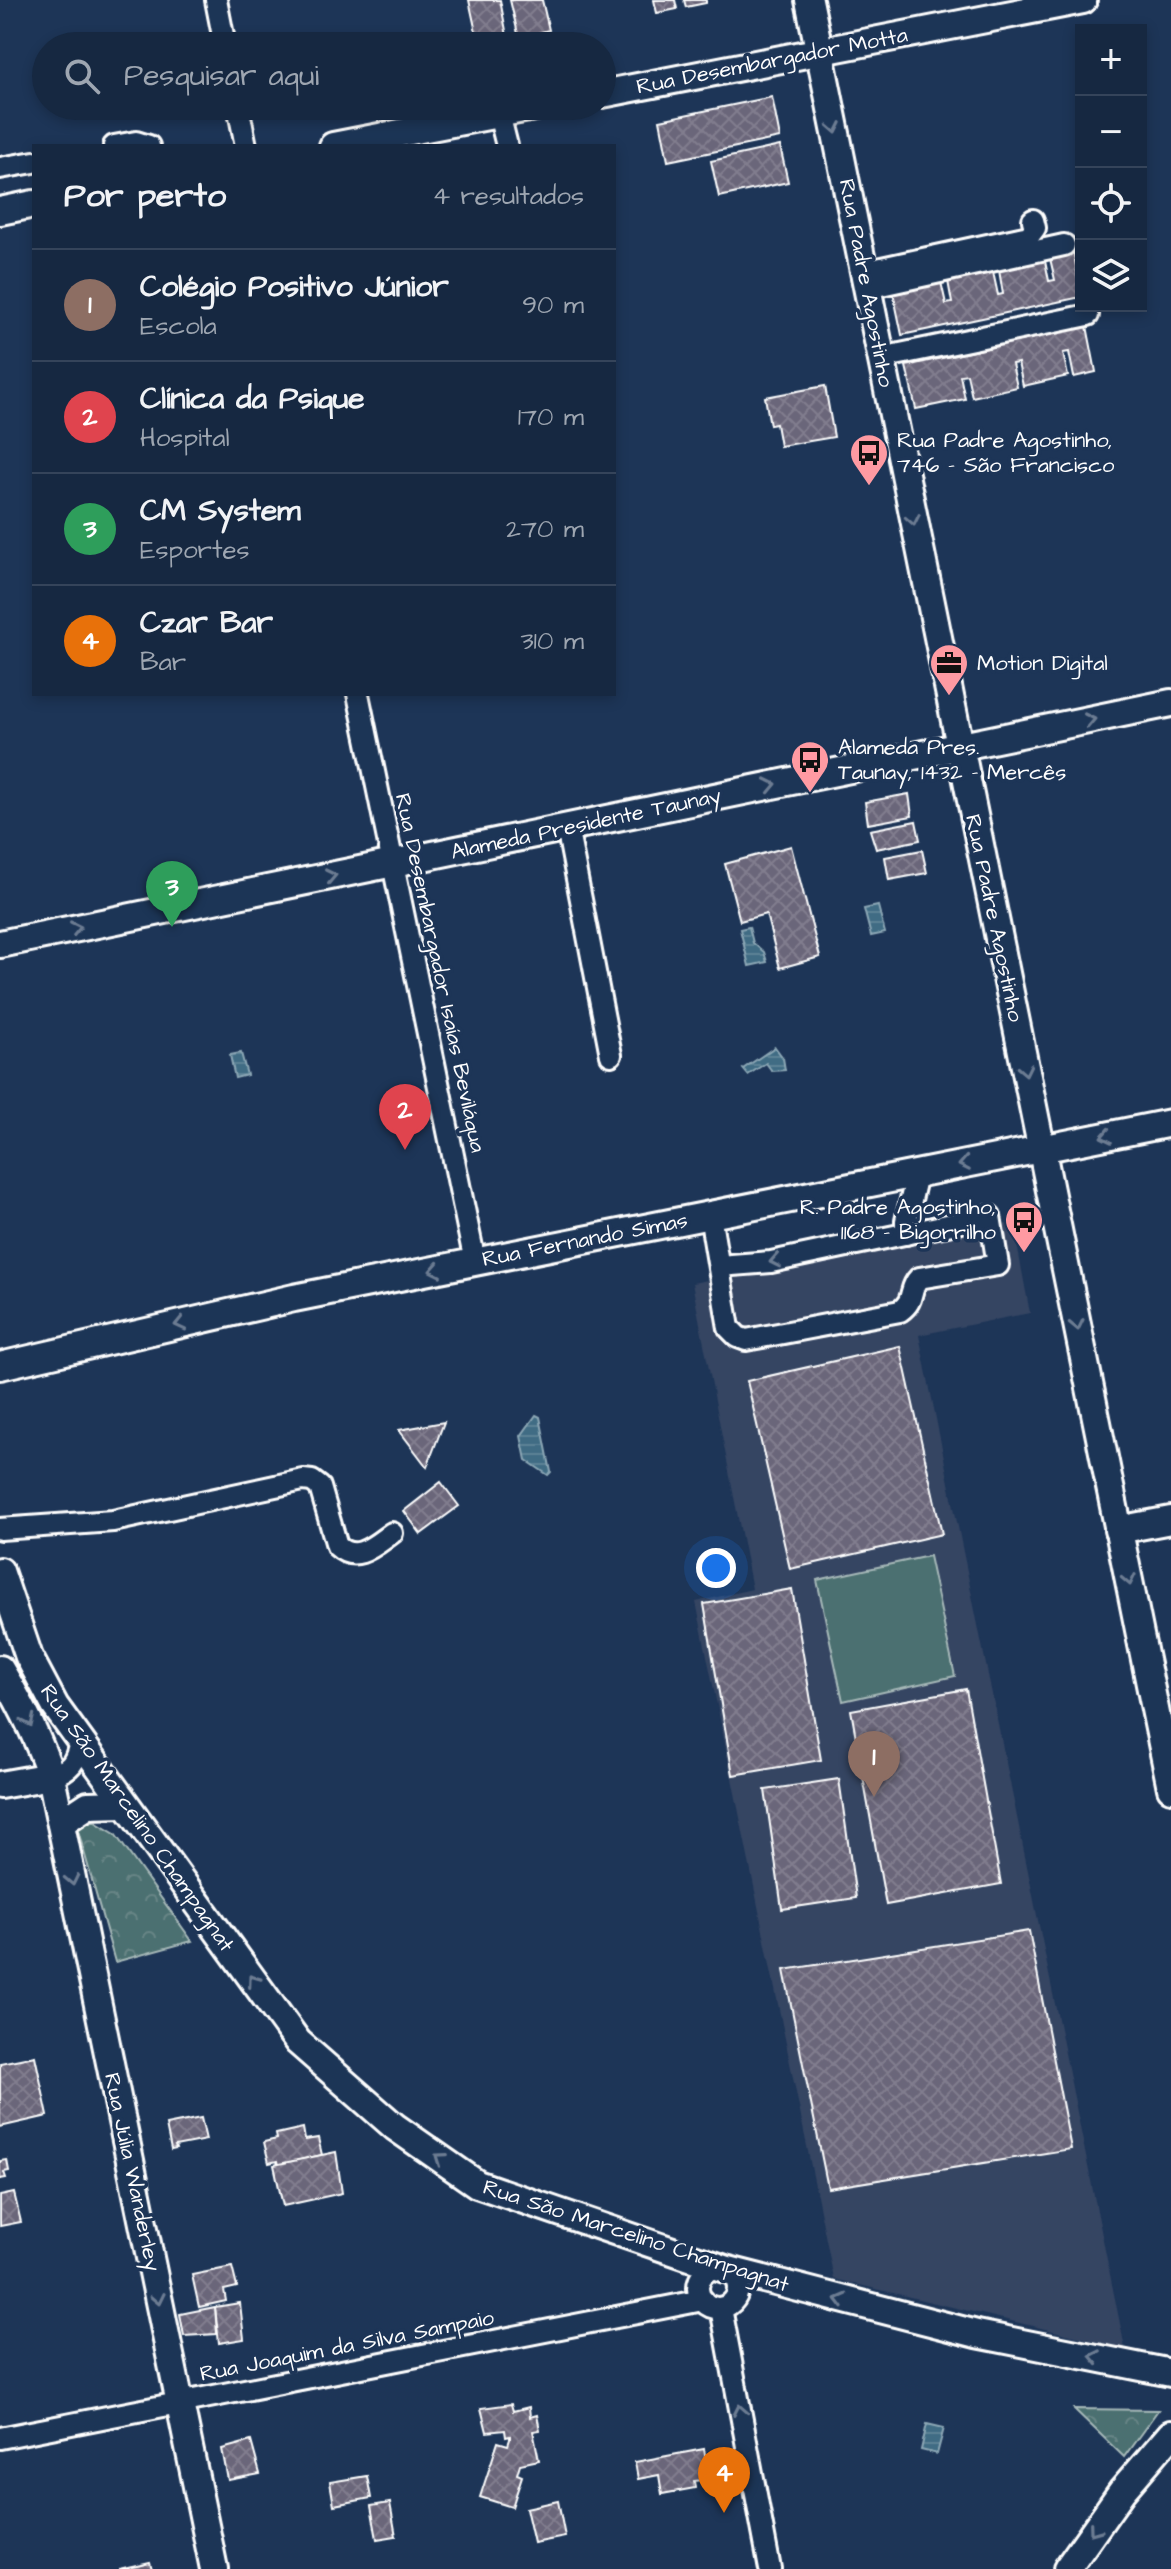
<!DOCTYPE html>
<html lang="pt">
<head>
<meta charset="utf-8">
<style>
  body { margin:0; font-family:"Architects Daughter",sans-serif; background:#23344c; color:#f1f3f6 }
  .controls { position:absolute; right:24px; top:24px; display:grid; overflow:hidden; border-radius:0px; box-shadow:0 4px 12px #0003 }
  .controls button { width:72px; height:72px; display:grid; place-items:center; padding:0; border:0; border-bottom:2px solid #35445a; background:#162841; color:#f1f3f6; font:40px sans-serif }
  .you { position:absolute; left:716px; top:1568px; width:28px; height:28px; margin:-20px; border:6px solid #fff; border-radius:50%; background:#1a73e8; box-shadow:0 0 0 12px #1a73e833 }
  .badge { display:grid; place-items:center; width:52px; height:52px; border-radius:50%; background:#95b2f1; color:#fff; font-size:26px; font-weight:700 }
  .pin { position:absolute; translate:-50% -66px; filter:drop-shadow(0 2px 4px #0008) }
  .pin::after { content:''; position:absolute; top:42px; width:28px; height:24px; background:inherit; clip-path:polygon(0 0,100% 0,50% 100%) }
  .list { margin:0; padding:0; list-style:none }
  h2 { display:flex; justify-content:space-between; align-items:center; height:104px; margin:0; padding:0 32px; font-size:34px }
  h2 small { font-size:26px; font-weight:400; color:#9ea6b1 }
  .list li { display:grid; grid-template-columns:52px 1fr auto; gap:24px; align-items:center; box-sizing:border-box; height:112px; padding:0 32px; border-top:2px solid #35445a }
  .list b { display:block; font-size:30px; white-space:nowrap }
  .list p { margin:0; font-size:26px; white-space:nowrap; color:#9ea6b1 }
  .list em { font-size:26px; font-style:normal; color:#9ea6b1 }
  .icon { flex:none; width:44px; height:44px; fill:none; stroke:currentColor; stroke-width:2; stroke-linecap:round; stroke-linejoin:round }
  .map { position:relative; flex:none; width:1171px; height:2569px; overflow:hidden }
  .search { position:absolute; background:#162841; box-shadow:0 4px 12px #0003; left:32px; top:32px; width:584px; height:88px; display:flex; align-items:center; gap:20px; box-sizing:border-box; padding:0 28px; border-radius:44px; color:#9ea6b1; font-size:30px }
  .panel { position:absolute; background:#162841; box-shadow:0 4px 12px #0003; left:32px; top:144px; width:584px; height:552px; border-radius:0px }
  .map>svg:first-child { display:block }
</style>
</head>
<body>
<div class="map">
<svg width="1171" height="2569" viewBox="0 0 1171 2569">
  <defs>
    <pattern id="park-crowns" width="20" height="18" patternUnits="userSpaceOnUse" patternTransform="scale(2)"><rect width="20" height="18" fill="#4c7071"/><path d="M2 6a3 3 0 1 1 6 0M12 15a3 3 0 1 1 6 0" fill="none" stroke="#678586"/></pattern>
    <pattern id="water-rules" width="6" height="5" patternUnits="userSpaceOnUse" patternTransform="scale(2)"><rect width="6" height="5" fill="#406c84"/><path d="M0 2.5h6" fill="none" stroke="#5d8296"/></pattern>
    <pattern id="building-cross-hatch" width="8" height="8" patternUnits="userSpaceOnUse" patternTransform="scale(2)"><rect width="8" height="8" fill="#6b667a"/><path d="M0 0l8 8M0 8l8-8" fill="none" stroke="#817d8e"/></pattern>
  </defs>
  <rect width="100%" height="100%" fill="#1d3557"/>
  <filter id="ink" filterUnits="userSpaceOnUse"><feTurbulence type="fractalNoise" baseFrequency=".0125" numOctaves="2"/><feDisplacementMap in="SourceGraphic" scale="16" xChannelSelector="R" yChannelSelector="G"/><feConvolveMatrix kernelMatrix="1 2 1 2 8 2 1 2 1" color-interpolation-filters="sRGB"/></filter>
  <g filter="url(#ink)">
    <!-- built -->
    <path fill="#344462" d="M1013,1223L1030,1313L919,1335L1125,2348L834,2279L696,1602L752,1589L692,1283Z"/>
    <!-- grass -->
    <path fill="#4c7071" stroke="#a6b8b8" stroke-width="2" d="M929,1556L955,1676L843,1701L817,1580Z"/>
    <!-- park -->
    <g fill="url(#park-crowns)" stroke="#a6b8b8" stroke-width="2">
      <path d="M84,1820L95,1822L115,1834L192,1941L115,1962L76,1823Z"/>
      <path d="M1074,2409L1158,2410L1124,2457Z"/>
    </g>
    <!-- water -->
    <g fill="url(#water-rules)" stroke="#8ca7b5" stroke-width="2">
      <path d="M878,906L885,933L871,936L864,909Z"/>
      <path d="M749,927L753,943L764,952L767,962L749,966L740,929Z"/>
      <path d="M775,1047L783,1058L785,1070L772,1071L766,1063L748,1075L743,1069Z"/>
      <path d="M241,1053L247,1075L235,1078L230,1055Z"/>
      <path d="M536,1415L540,1417L551,1472L548,1475L526,1460L521,1436Z"/>
      <path d="M927,2424L944,2428L937,2454L921,2450Z"/>
    </g>
    <!-- building -->
    <g fill="url(#building-cross-hatch)" stroke="#fff" stroke-width="2">
      <path d="M469,0H500L508,41L479,46Z"/>
      <path d="M510,0H542L549,30L519,38Z"/>
      <path d="M654,0H675L677,9L657,13Z"/>
      <path d="M684,0H706V3L686,7Z"/>
      <path d="M772,97L780,138L668,161L660,120Z"/>
      <path d="M780,146L788,182L719,197L711,161Z"/>
      <path d="M1073,248L1081,297L902,335L893,292L941,282L946,304L952,303L948,281L993,272L998,295L1003,294L999,270L1045,261L1049,281L1055,280L1049,254Z"/>
      <path d="M1087,326L1096,372L1074,377L1069,352L1063,353L1068,376L1023,386L1018,363L1012,364L1017,387L972,397L967,374L960,375L965,399L916,409L906,366Z"/>
      <path d="M825,386L834,437L780,446L776,424L770,425L765,397Z"/>
      <path d="M909,794L912,816L868,824L865,802Z"/>
      <path d="M916,821L920,840L876,849L870,830Z"/>
      <path d="M791,846L820,957L780,968L766,914L740,921L725,864Z"/>
      <path d="M922,850L927,873L889,880L885,857Z"/>
      <path d="M900,1346L942,1534L790,1569L747,1381Z"/>
      <path d="M444,1422L427,1467L399,1430Z"/>
      <path d="M441,1482L459,1506L421,1534L404,1511Z"/>
      <path d="M792,1589L821,1760L733,1775L704,1604Z"/>
      <path d="M966,1689L1001,1884L886,1905L851,1710Z"/>
      <path d="M839,1779L856,1898L782,1909L765,1790Z"/>
      <path d="M1029,1931L1071,2149L828,2188L784,1970Z"/>
      <path d="M35,2056L48,2116L0,2127V2063Z"/>
      <path d="M201,2118L206,2140L175,2146L176,2149L171,2150L166,2125Z"/>
      <path d="M303,2128L305,2140L318,2138L322,2155L278,2165L277,2161L269,2163L264,2142L277,2139L276,2134Z"/>
      <path d="M336,2152L342,2193L283,2206L274,2165Z"/>
      <path d="M7,2160L9,2171L4,2172L6,2178L0,2179V2161Z"/>
      <path d="M14,2193L21,2222L0,2226V2196Z"/>
      <path d="M232,2267L237,2287L224,2290L226,2301L199,2307L192,2275Z"/>
      <path d="M240,2303L244,2339L219,2343L215,2307Z"/>
      <path d="M215,2307L217,2334L184,2336L180,2314Z"/>
      <path d="M511,2404L513,2411L529,2407L530,2417L537,2415L540,2430L533,2431L539,2460L520,2464L517,2474L522,2476L512,2507L480,2497L498,2442L508,2445L510,2439V2436L506,2437L505,2430L487,2432L481,2408Z"/>
      <path d="M251,2441L260,2474L228,2480L222,2449Z"/>
      <path d="M704,2449L709,2479L694,2481L695,2488L662,2494L659,2475L638,2479L635,2462Z"/>
      <path d="M367,2476L371,2498L334,2505L330,2482Z"/>
      <path d="M558,2501L565,2537L534,2543L526,2508Z"/>
      <path d="M390,2503L396,2536L377,2539L371,2506Z"/>
      <path d="M150,2562L152,2569H119Z"/>
    </g>
    <g fill="none" stroke-linecap="round" stroke-linejoin="round">
      <!-- minor casing -->
      <g stroke="#fff" stroke-width="26">
        <g id="minor">
          <path d="M216,0L225,46"/>
          <path d="M238,106L246,146"/>
          <path d="M499,114L507,146"/>
          <path d="M114,146L136,142L149,146"/>
          <path d="M0,168L34,162"/>
          <path d="M863,272L1029,236L1035,228L1033,220"/>
          <path d="M867,288L1064,245"/>
          <path d="M881,358L1088,315"/>
          <path d="M358,694L475,1262"/>
          <path d="M567,827L611,1055"/>
          <path d="M710,1215L729,1328L738,1337L746,1340L900,1311C916,1300 908,1289 919,1278L998,1265L990,1216L771,1262L719,1266"/>
          <path d="M906,1234V1221L917,1174"/>
          <path d="M0,1529L113,1521L303,1480L312,1481L320,1487L337,1546C356,1564 375,1545 392,1533"/>
          <path d="M51,1776C71,1770 76,1762 80,1742"/>
          <circle cx="718" cy="2288" r="20"/>
          <path d="M721,2308L770,2569"/>
          <path d="M0,2438L703,2300"/>
        </g>
      </g>
      <!-- major casing -->
      <g stroke="#fff" stroke-width="32">
        <g id="major">
          <path d="M809,0L1171,1788"/>
          <path d="M602,94L1083,0"/>
          <path d="M333,146L539,106"/>
          <path d="M0,211L34,204"/>
          <path d="M0,944L1171,703"/>
          <path d="M0,1366L294,1298L1171,1123"/>
          <path d="M1118,1530L1171,1520"/>
          <path d="M0,1571L29,1657L55,1706L298,2042L395,2127L477,2184L725,2269L977,2334L1171,2373"/>
          <path d="M0,1669C21,1704 38,1737 51,1776L214,2569"/>
          <path d="M0,1785L51,1776"/>
          <path d="M61,1823L88,1805L125,1804"/>
          <path d="M1067,2569L1122,2491L1171,2434"/>
        </g>
      </g>
      <!-- minor -->
      <use href="#minor" stroke="#1d3557" stroke-width="20"/>
      <!-- major -->
      <use href="#major" stroke="#1d3557" stroke-width="26"/>
    </g>
    <!-- one-way arrows -->
    <defs><path id="oneway-chevron" d="M-2-3.5L2.5 0L-2 3.5" fill="none" stroke-width="1.6" stroke-linecap="round" stroke-linejoin="round" transform="scale(2)"/></defs>
    <g stroke="#6c7c92">
      <use href="#oneway-chevron" transform="translate(835 128) rotate(79)"/>
      <use href="#oneway-chevron" transform="translate(913 520) rotate(79)"/>
      <use href="#oneway-chevron" transform="translate(1090 720) rotate(-12)"/>
      <use href="#oneway-chevron" transform="translate(771 785) rotate(-12)"/>
      <use href="#oneway-chevron" transform="translate(331 876) rotate(-12)"/>
      <use href="#oneway-chevron" transform="translate(76 928) rotate(-12)"/>
      <use href="#oneway-chevron" transform="translate(1025 1070) rotate(78)"/>
      <use href="#oneway-chevron" transform="translate(1106 1136) rotate(169)"/>
      <use href="#oneway-chevron" transform="translate(964 1164) rotate(169)"/>
      <use href="#oneway-chevron" transform="translate(775 1261) rotate(169)"/>
      <use href="#oneway-chevron" transform="translate(435 1270) rotate(169)"/>
      <use href="#oneway-chevron" transform="translate(180 1324) rotate(167)"/>
      <use href="#oneway-chevron" transform="translate(1077 1325) rotate(78)"/>
      <use href="#oneway-chevron" transform="translate(1129 1580) rotate(78)"/>
      <use href="#oneway-chevron" transform="translate(29 1721) rotate(65)"/>
      <use href="#oneway-chevron" transform="translate(72 1880) rotate(78)"/>
      <use href="#oneway-chevron" transform="translate(253 1980) rotate(-126)"/>
      <use href="#oneway-chevron" transform="translate(440 2158) rotate(-145)"/>
      <use href="#oneway-chevron" transform="translate(158 2299) rotate(78)"/>
      <use href="#oneway-chevron" transform="translate(841 2300) rotate(-165)"/>
      <use href="#oneway-chevron" transform="translate(1095 2357) rotate(-169)"/>
      <use href="#oneway-chevron" transform="translate(740 2410) rotate(-101)"/>
      <use href="#oneway-chevron" transform="translate(1094 2530) rotate(126)"/>
    </g>
  </g>
  <!-- icons -->
  <defs>
    <g id="bus-pin" transform="scale(2)"><path d="M0 17L-7.5 6A9.5 9.5 0 1 1 7.5 6Z" fill="#ff9aa2" stroke="#1d3557"/><path d="M-5-6H5V4H4V6H2V4H-2V6H-4V4H-5ZM-3.5-4V0h7V-4ZM-3.5 1.2v1.5H-2V1.2ZM2 1.2v1.5H3.5V1.2Z" fill="#111"/></g>
    <g id="office-pin" transform="scale(2)"><path d="M0 17L-7.5 6A9.5 9.5 0 1 1 7.5 6Z" fill="#ff9aa2" stroke="#1d3557"/><path d="M-6-3h4V-5.5h4V-3h4V5H-6ZM-1-4.5V-3h2v-1.5ZM-6 0V1H6V0Z" fill="#111"/></g>
  </defs>
  <g fill-rule="evenodd">
    <use href="#bus-pin" x="869" y="453"/>
    <use href="#office-pin" x="949" y="663"/>
    <use href="#bus-pin" x="810" y="760"/>
    <use href="#bus-pin" x="1024" y="1220"/>
  </g>
  <g text-anchor="middle" dominant-baseline="central" stroke-width="7" stroke-linejoin="round" paint-order="stroke">
    <!-- street labels -->
    <g font-size="22" fill="#fff" stroke="#1d3557">
      <text transform="translate(772 61) rotate(-11)">Rua Desembargador Motta</text>
      <text transform="translate(866 283) rotate(79)">Rua Padre Agostinho</text>
      <text transform="translate(586 824) rotate(-12)">Alameda Presidente Taunay</text>
      <text transform="translate(994 918) rotate(78)">Rua Padre Agostinho</text>
      <text transform="translate(440 973) rotate(78)">Rua Desembargador Isaías Beviláqua</text>
      <text transform="translate(585 1240) rotate(-11)">Rua Fernando Simas</text>
      <text transform="translate(137 1818) rotate(55)">Rua São Marcelino Champagnat</text>
      <text transform="translate(132 2172) rotate(78)">Rua Júlia Wanderley</text>
      <text transform="translate(636 2236) rotate(18)">Rua São Marcelino Champagnat</text>
      <text transform="translate(347 2346) rotate(-11)">Rua Joaquim da Silva Sampaio</text>
    </g>
    <!-- poi labels -->
    <g font-size="22" fill="#fff" stroke="#1d3557" text-anchor="start">
      <text x="897" y="440">Rua Padre Agostinho,<tspan x="897" dy="25">746 - São Francisco</tspan></text>
      <text x="977" y="663">Motion Digital</text>
      <text x="838" y="747">Alameda Pres.<tspan x="838" dy="25">Taunay, 1432 - Mercês</tspan></text>
      <text x="996" y="1207" text-anchor="end">R. Padre Agostinho,<tspan x="996" dy="25">1168 - Bigorrilho</tspan></text>
    </g>
  </g>
</svg>
<div class="controls">
<button>+</button>
<button>−</button>
<button><svg class="icon" aria-label="locate" viewBox="0 0 24 24"><circle cx="12" cy="12" r="6"/><path d="M12 2v4M12 18v4M2 12h4M18 12h4"/></svg></button>
<button><svg class="icon" aria-label="layers" viewBox="0 0 24 24"><path d="M12 4l9 5-9 5-9-5zM3 14l9 5 9-5"/></svg></button>
</div>
<div class="you"></div>
<div class="pin badge" style="left:874px;top:1797px;background:#8d6e63">1</div>
<div class="pin badge" style="left:405px;top:1150px;background:#e0444e">2</div>
<div class="pin badge" style="left:172px;top:927px;background:#2e9e5b">3</div>
<div class="pin badge" style="left:724px;top:2513px;background:#e8710a">4</div>
<div class="search"><svg class="icon" aria-label="search" viewBox="0 0 24 24"><circle cx="10" cy="10" r="6"/><path d="M15 15l6 6"/></svg>Pesquisar aqui</div>
<section class="panel">
<h2>Por perto<small>4 resultados</small></h2>
<ul class="list">
<li><span class="badge" style="background:#8d6e63">1</span><div><b>Colégio Positivo Júnior</b><p>Escola</p></div><em>90 m</em></li>
<li><span class="badge" style="background:#e0444e">2</span><div><b>Clínica da Psique</b><p>Hospital</p></div><em>170 m</em></li>
<li><span class="badge" style="background:#2e9e5b">3</span><div><b>CM System</b><p>Esportes</p></div><em>270 m</em></li>
<li><span class="badge" style="background:#e8710a">4</span><div><b>Czar Bar</b><p>Bar</p></div><em>310 m</em></li>
</ul>
</section>
</div>
</body>
</html>
